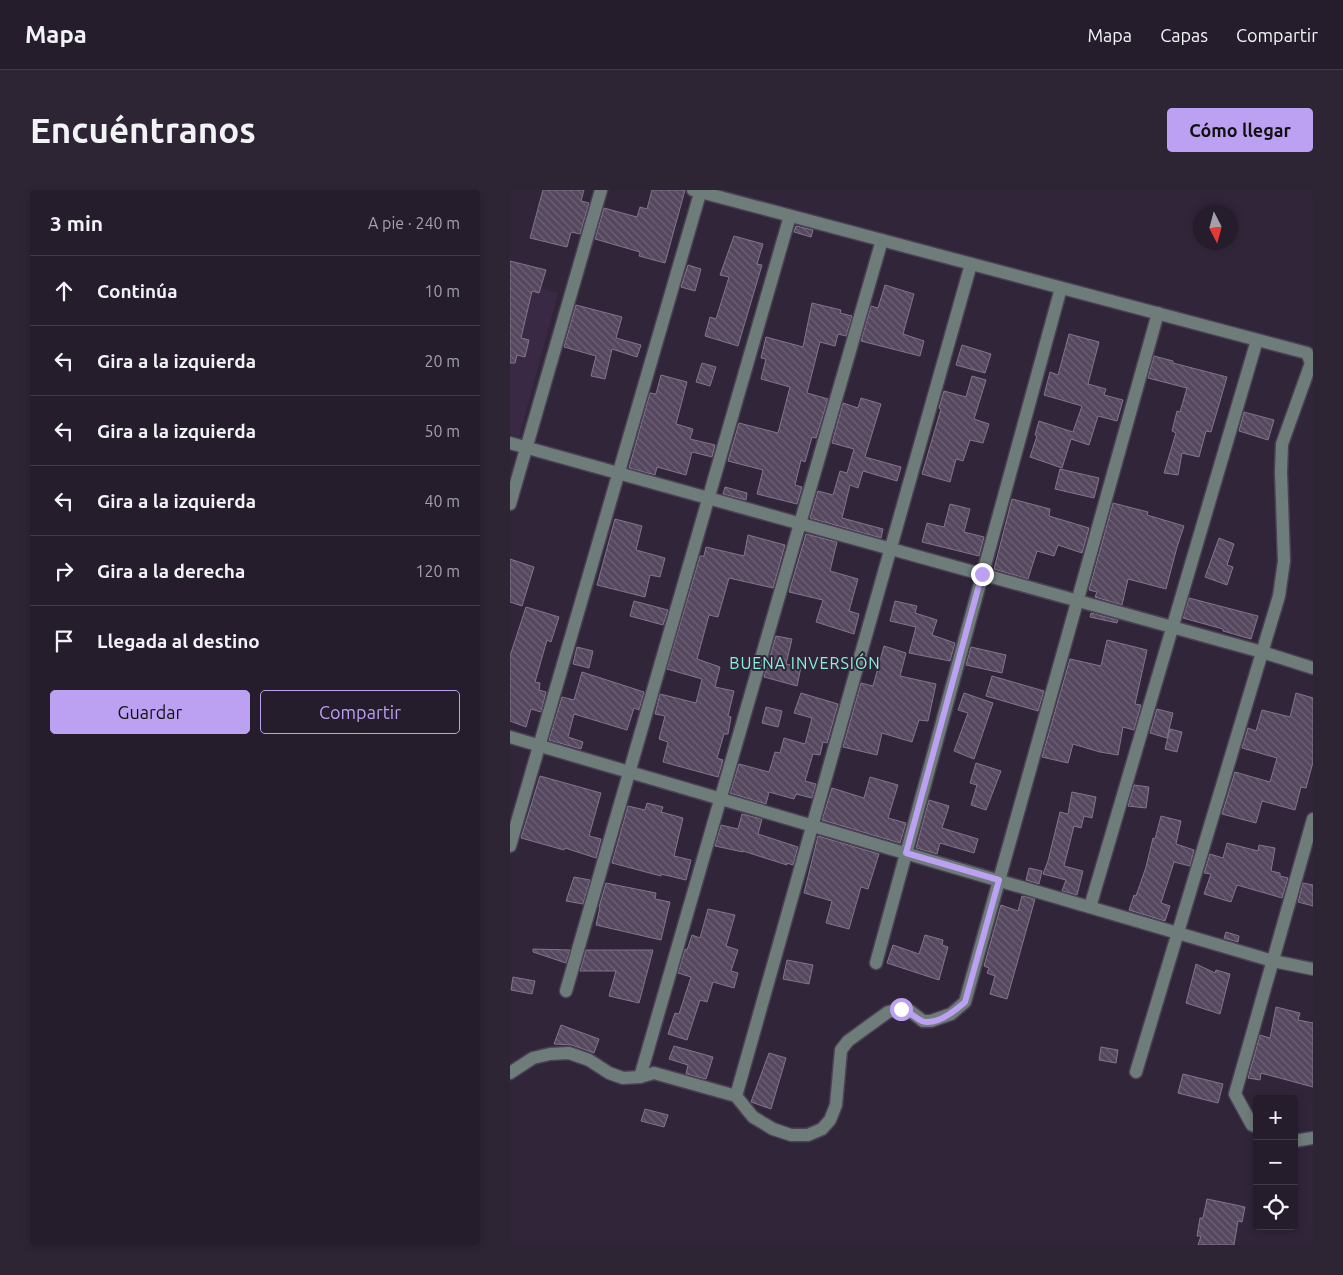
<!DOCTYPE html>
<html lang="es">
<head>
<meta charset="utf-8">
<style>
  body { margin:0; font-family:Ubuntu,sans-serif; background:#2d2534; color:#f1f3f6 }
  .controls { position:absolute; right:15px; bottom:15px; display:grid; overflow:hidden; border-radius:5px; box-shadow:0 2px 8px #0003 }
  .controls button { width:45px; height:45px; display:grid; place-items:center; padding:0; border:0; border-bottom:1px solid #423a48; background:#251c2c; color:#f1f3f6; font:25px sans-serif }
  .compass { position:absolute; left:683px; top:15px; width:45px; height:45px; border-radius:50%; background:#251c2c; box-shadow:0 2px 8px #0003; rotate:174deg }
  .stop { position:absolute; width:15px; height:15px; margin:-11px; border:4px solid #bca0f2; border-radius:50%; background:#fff }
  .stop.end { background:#bca0f2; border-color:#fff; box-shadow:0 1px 5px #0008 }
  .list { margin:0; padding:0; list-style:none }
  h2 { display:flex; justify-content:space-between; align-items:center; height:65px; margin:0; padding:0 20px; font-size:21px }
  h2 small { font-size:16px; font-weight:400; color:#a3a1a9 }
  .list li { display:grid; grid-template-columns:32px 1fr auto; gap:15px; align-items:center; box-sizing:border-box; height:70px; padding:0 20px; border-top:1px solid #423a48 }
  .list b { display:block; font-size:19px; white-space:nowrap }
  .list em { font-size:16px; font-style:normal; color:#a3a1a9 }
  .actions { display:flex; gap:10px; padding:15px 20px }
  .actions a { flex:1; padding:11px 0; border:1px solid #bca0f2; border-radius:5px; text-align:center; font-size:18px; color:#bca0f2 }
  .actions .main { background:#bca0f2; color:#111 }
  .icon { flex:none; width:28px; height:28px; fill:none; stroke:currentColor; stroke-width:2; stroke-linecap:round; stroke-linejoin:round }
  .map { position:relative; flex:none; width:803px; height:1055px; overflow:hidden; border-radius:5px }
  header { display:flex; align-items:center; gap:30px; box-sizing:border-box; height:70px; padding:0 25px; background:#251c2c; border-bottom:1px solid #423a48 }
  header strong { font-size:24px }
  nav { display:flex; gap:28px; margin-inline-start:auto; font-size:18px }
  .intro { display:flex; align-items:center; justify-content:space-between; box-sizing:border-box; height:120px; padding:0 30px }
  h1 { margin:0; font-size:35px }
  .button { padding:12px 22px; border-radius:5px; background:#bca0f2; color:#111; font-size:18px; font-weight:700 }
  main { display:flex; gap:30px; padding:0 30px }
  aside { flex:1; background:#251c2c; border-radius:5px; box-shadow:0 2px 8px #0003 }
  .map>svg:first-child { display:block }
</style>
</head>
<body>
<header>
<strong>Mapa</strong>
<nav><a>Mapa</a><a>Capas</a><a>Compartir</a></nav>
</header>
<div class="intro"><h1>Encuéntranos</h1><a class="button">Cómo llegar</a></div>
<main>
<aside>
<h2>3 min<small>A pie · 240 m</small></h2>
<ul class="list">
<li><svg class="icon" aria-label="ahead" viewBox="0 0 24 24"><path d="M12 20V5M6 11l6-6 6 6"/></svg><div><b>Continúa</b></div><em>10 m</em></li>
<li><svg class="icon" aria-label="left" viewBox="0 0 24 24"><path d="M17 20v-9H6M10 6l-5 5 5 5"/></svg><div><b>Gira a la izquierda</b></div><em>20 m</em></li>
<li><svg class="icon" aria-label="left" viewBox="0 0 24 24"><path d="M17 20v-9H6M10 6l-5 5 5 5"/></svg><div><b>Gira a la izquierda</b></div><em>50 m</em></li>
<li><svg class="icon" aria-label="left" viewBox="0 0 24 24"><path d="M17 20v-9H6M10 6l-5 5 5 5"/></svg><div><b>Gira a la izquierda</b></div><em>40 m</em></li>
<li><svg class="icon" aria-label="right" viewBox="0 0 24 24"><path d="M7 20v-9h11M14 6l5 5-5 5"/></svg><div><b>Gira a la derecha</b></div><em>120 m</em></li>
<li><svg class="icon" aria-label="arrive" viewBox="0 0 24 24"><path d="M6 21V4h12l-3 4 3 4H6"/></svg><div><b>Llegada al destino</b></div></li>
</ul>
<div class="actions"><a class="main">Guardar</a><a>Compartir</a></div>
</aside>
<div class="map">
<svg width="803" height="1055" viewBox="0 0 803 1055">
  <defs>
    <pattern id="building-back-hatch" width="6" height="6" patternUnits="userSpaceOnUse" patternTransform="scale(1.25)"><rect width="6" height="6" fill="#55475e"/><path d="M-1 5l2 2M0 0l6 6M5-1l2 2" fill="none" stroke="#6e6276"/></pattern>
  </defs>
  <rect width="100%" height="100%" fill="#31253a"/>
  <!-- built -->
  <path fill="#3a2944" d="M0,90L48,103L9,247L0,244Z"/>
  <!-- building -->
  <g fill="url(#building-back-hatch)" stroke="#83758e">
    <path d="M33,0H74L71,11L79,13L70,44L61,42L57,57L20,48Z"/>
    <path d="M142,0H175L155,73L129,66L130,62L85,49L94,18L127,27L130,17L137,19Z"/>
    <path d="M286,36L303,40L301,47L284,42Z"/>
    <path d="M224,46L253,54L247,74L252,75L228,156L195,146L200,127L206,129L219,87L210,85Z"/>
    <path d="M0,71L36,80L29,103L22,101L11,148L19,150L15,167L7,165L5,173H0Z"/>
    <path d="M178,75L191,79L185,101L171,97Z"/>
    <path d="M375,95L404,104L393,144L414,151L410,166L351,151L361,116L368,118Z"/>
    <path d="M302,113L331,120L330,123L342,126L336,146L328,144L325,156L310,152L297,203L318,209L306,248L302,247L295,272L291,270L285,295L292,297L287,314L247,304L253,280L218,271L229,233L268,243L280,197L251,189L256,169L251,168L256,147L293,157Z"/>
    <path d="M66,115L112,127L106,148L131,155L127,167L102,159L95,189L81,186L86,166L54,157Z"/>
    <path d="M559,144L589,152L578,194L596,199L594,205L613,210L607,231L588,226L579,255L561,249L552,278L520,267L527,246L525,245L529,231L563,242L572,216L534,205L540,182L548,185Z"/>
    <path d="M452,155L481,164L475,183L446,175Z"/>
    <path d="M644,166L663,171V173L717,187L701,242L696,241L689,267L672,263L668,285L654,283L666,243L662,241L667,221L670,222L677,198L638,188Z"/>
    <path d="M192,173L206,177L200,196L186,192Z"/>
    <path d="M151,185L177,192L166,234L183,239L180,249L205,255L202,267L182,262L176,285L147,277L145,285L119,278L140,203L146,204Z"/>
    <path d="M462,186L476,190L464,229L479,234L473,253L460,250L453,271L446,269L440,292L412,284L431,219L429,218L434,201L456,207Z"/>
    <path d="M351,208L371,214L355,267L391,277L387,291L353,281L348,298L340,295L332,328L373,339L371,348L300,328L308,301L323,305L330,281L337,283L344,259L322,253L333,213L348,218Z"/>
    <path d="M734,222L764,230L758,250L729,241Z"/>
    <path d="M550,279L589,288L584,308L545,299Z"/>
    <path d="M215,297L237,303L236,310L213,304Z"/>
    <path d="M502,309L540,319L539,326L579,338L572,363L548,355L544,366L527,361L518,389L484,379Z"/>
    <path d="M603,313L638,322L637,325L674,336L667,357L656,399L618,389L612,415L585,407L587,402L579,400Z"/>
    <path d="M440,314L460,319L454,342L474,347L469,366L412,352L417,333L434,337Z"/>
    <path d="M105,329L132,336L126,360L155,368L150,387L140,385L135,407L87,395Z"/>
    <path d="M296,344L327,352L320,381L348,389L339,421L349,424L344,444L306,432L313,410L279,402Z"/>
    <path d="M238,345L275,355L263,398L219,388L208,427L199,425L187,469L210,477L205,497L224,501L218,526L221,527L218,544H214L207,568L213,570L208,587L153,572L158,552L149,549L155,526L145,524L150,504L186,513L192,489L157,479L190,366H194L196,357L234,366Z"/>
    <path d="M709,348L724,354L717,375L723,377L717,395L695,387Z"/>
    <path d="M0,369L24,377L12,416L0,412Z"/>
    <path d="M679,408L748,426L741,449L713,441V439L673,428Z"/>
    <path d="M124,411L158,420L153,435L120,426Z"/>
    <path d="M385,411L407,416L405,423L427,430L422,445L445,453L440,471L399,463L406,437L380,431Z"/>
    <path d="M16,417L49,427L41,452L37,450L25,492L30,493L29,500L36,502L31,522L21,519L16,537L0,531V466Z"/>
    <path d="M581,423L608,430L607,433L580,427Z"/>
    <path d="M266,446L282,449L276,474L291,477L287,496L254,487Z"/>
    <path d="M597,450L637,460L625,514L631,515L624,540L613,537L608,565L590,562L563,554L558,573L532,567L560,469L591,476Z"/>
    <path d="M374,456L396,463L390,486L426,494L418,531L409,530L402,552L372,543L367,565L333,557L351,493L363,496Z"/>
    <path d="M67,457L83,461L79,478L63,474Z"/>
    <path d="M461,457L496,465L492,483L456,475Z"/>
    <path d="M72,482L134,502L129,520L124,518L117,540L64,524L58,547L73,552L71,559L39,550L52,507L64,510Z"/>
    <path d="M482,486L534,501L528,521L476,506Z"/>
    <path d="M291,503L328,514L317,553L313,552L310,565L303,564L295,591L306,594L302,608L286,604L284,609L259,602L256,614L220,603L229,574L259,582L265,562L270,563L274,548L295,554L302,528L284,523Z"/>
    <path d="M454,503L483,513L464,569L444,561L458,523L448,520Z"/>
    <path d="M786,503L803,508V572L796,598L791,597L785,620L752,611L746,633L712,624L725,582L760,592L767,568L732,558L738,538L746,541L752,520L780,527Z"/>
    <path d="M256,517L272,521L268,537L252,533Z"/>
    <path d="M647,519L663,523L657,548L640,543Z"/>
    <path d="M660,539L672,542L667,562L655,559Z"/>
    <path d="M466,573L491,581L476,620L461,615L467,595L460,593Z"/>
    <path d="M30,586L91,603L79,646L91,649L86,668L55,658L54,660L11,648Z"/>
    <path d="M360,587L388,595L378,628L396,633L390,653L312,630L322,598L354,608Z"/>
    <path d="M624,595L639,597L636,618L618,616Z"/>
    <path d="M562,602L586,607L582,628L574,626L571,638L564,636L554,676L573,681L567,705L552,701L556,690L533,684L538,671L550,622L558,624Z"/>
    <path d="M419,610L439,616L432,638L468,649L464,663L430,653L427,664L406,658Z"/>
    <path d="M137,613L153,617L151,622L173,628L164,666L181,670L176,690L151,684V686L102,673L118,616L135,620Z"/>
    <path d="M232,624L252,629L248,644L288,657L283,675L277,673V675L233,661V662L205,656L211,635L228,639Z"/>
    <path d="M651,626L671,631L666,654L684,660L680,676L664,672L651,713L660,716L655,731L619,720L624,705L626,706L636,677L643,648L645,649Z"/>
    <path d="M308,646L369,664L358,699L351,697L339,739L316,733L322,711L294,703Z"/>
    <path d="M717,653L748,661L749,655L765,658L761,681L770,683V686L778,688L772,708L727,695L721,712L694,704L701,684L694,683L700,664L713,668Z"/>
    <path d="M519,678L532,681L529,694L516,690Z"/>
    <path d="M64,687L80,690L73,714L56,711Z"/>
    <path d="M96,693L146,703L145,709L160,712L151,750L86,735L90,717H89Z"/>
    <path d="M793,693L803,695V716L788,712Z"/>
    <path d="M512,706L525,709L497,809L480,804L485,786L477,783L479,778L474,776L491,715L508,721Z"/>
    <path d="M198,719L225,725L216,756L228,760L221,781L228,783L224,798L203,792L197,812L190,810L177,850L158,844L165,823L169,824L181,787L168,783L175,759L177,760L182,745L190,748Z"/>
    <path d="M716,742L729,746L728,752L714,748Z"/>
    <path d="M415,745L433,750L432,755L438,757L429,790L377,773L383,755L409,764Z"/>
    <path d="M23,759L60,760L56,773L23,762Z"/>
    <path d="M76,760H143L129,813L99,806L106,781H70Z"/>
    <path d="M277,770L303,775L299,794L273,789Z"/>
    <path d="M686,774L705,783L706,780L720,784L710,824L676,813Z"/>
    <path d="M3,787L25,791L22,804L1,800Z"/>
    <path d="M766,817L790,823L788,830L803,833V897L751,883L750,890L738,888L750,845L760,848Z"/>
    <path d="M51,835L89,849L84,863L62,855L44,854Z"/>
    <path d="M164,856L203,867L196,889L176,884L178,875L159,869Z"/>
    <path d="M591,857L608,860L606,873L589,870Z"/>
    <path d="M259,863L276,868L261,919L241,912Z"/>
    <path d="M673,884L713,894L708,913L668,903Z"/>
    <path d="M135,919L158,925L154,937L131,931Z"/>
    <path d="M697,1009L735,1017L732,1032L728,1031L724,1055H688L691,1046H687L690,1028H693Z"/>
  </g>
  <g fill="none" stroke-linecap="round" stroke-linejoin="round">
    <!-- minor casing -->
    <g stroke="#4b4054" stroke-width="15">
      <g id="minor">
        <path d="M183,0L797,163L801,173L772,254L771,282L774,371L769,406L626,882"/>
        <path d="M0,253L752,462L803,478"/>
        <path d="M0,314L91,0"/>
        <path d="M0,547L763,771L803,779"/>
        <path d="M0,656L191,0"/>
        <path d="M580,717L747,150"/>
        <path d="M366,773L551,98"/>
        <path d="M56,801L280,26"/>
        <path d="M0,883L23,868L40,864L59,863L79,870L99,883L113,888L130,887L144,883L226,906L243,927L263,939L281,945H298L312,939L320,930L326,915L331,860L338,851L378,822L391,819L400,821L413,831H421L441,824L455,812L648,123"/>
        <path d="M130,887L372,50"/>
        <path d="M226,906L461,74"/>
        <path d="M747,937L742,935L725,904L803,629"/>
        <path d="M784,951L803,948"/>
      </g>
    </g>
    <!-- minor -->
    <use href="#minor" stroke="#6e7d7a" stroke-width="12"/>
  </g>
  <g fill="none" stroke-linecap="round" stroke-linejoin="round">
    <!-- route -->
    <path stroke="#bca0f2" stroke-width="6" d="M391,819C401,822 405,828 412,831C426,836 446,820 455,812L489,690L396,663L472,384"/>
  </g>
  <g text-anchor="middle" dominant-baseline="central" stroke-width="4" stroke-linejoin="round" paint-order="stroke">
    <!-- neighbourhood labels -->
    <g font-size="16" letter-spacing="1" fill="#8aefdb" stroke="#31253a">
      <text x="295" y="473">BUENA INVERSIÓN</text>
    </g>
  </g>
</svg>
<div class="controls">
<button>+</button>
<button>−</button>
<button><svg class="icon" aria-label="locate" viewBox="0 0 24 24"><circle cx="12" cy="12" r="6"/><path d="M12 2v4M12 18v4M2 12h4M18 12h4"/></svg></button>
</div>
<svg class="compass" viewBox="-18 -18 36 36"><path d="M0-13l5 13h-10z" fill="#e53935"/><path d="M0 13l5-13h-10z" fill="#a3a1a9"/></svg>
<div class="stop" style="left:391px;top:819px"></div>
<div class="stop end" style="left:472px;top:384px"></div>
</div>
</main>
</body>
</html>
